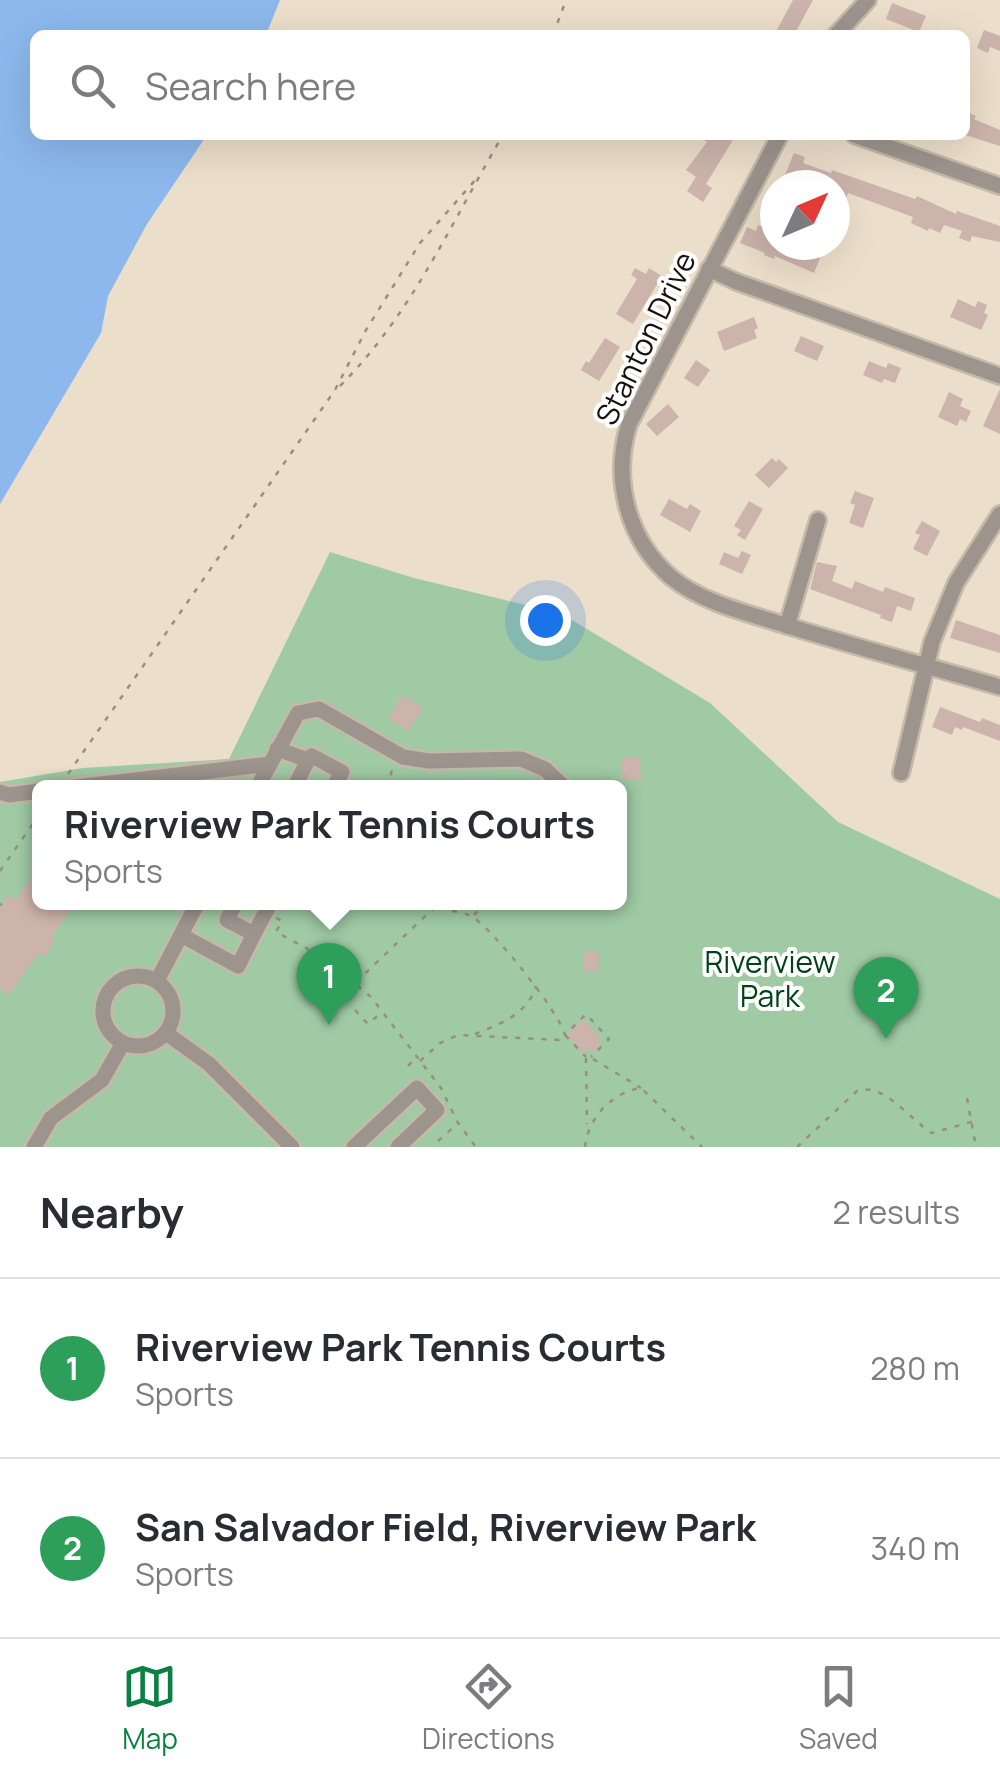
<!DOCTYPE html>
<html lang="en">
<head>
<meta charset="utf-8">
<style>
  body { margin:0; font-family:Manrope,sans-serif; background:#f7f7f7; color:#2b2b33 }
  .compass { position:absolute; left:760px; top:170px; width:90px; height:90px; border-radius:50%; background:#fff; box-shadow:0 10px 40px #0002; rotate:46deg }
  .you { position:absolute; left:545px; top:620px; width:35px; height:35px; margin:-25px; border:8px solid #fff; border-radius:50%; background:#1a73e8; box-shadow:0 0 0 15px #1a73e833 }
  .badge { display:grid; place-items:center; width:65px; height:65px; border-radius:50%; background:#0b8043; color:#fff; font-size:32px; font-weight:700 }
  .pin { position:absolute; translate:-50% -82px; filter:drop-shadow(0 2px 5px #0008) }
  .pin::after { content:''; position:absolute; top:52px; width:35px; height:30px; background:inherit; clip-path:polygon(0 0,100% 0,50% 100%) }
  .popup { position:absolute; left:32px; top:780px; width:595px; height:130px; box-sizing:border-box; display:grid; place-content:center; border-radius:15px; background:#fff; filter:drop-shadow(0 2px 8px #0005); font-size:32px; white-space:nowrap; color:#7c7c81 }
  .popup b { font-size:38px; color:#2b2b33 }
  .popup::after { content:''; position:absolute; left:50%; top:100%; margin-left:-20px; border:20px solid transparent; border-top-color:#fff }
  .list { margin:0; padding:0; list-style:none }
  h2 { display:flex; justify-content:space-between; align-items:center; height:130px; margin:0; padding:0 40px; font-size:42px }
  h2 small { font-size:32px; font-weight:400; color:#7c7c81 }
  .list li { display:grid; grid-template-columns:65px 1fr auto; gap:30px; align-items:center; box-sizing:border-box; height:180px; padding:0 40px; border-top:2px solid #e1e1e2 }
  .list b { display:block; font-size:38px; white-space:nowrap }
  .list p { margin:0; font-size:32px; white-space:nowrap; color:#7c7c81 }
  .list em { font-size:32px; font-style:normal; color:#7c7c81 }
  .icon { flex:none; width:55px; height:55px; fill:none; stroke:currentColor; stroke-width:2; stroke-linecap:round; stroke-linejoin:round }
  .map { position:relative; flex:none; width:1000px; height:1147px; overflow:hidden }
  .search { position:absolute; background:#fff; box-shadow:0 10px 40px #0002; left:30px; right:30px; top:30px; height:110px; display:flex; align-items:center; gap:25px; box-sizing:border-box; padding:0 35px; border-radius:15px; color:#7c7c81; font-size:38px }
  .sheet { height:490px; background:#fff }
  nav { display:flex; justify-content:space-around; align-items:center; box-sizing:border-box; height:140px; border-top:2px solid #e1e1e2; background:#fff; font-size:28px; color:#7c7c81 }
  nav a { display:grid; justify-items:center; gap:5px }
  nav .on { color:#0b8043 }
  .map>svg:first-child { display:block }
</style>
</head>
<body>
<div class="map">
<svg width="1000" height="1147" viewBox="0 0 1000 1147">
  <rect width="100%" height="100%" fill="#ebdeca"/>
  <!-- green -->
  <path fill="#9fcaa4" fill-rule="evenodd" d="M330,552L414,578L562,614L710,703L838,822L1000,899V1147H0V782L83,768L229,759ZM39,788H619V902H39Z"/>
  <!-- water -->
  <path fill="#8cb8ed" d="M0,0H280L266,35H35V135H207L147,224L108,296L101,333L0,504Z"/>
  <!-- building -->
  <g fill="#ccb4ac">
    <path d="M793,0H813L794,35H774Z"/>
    <path d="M892,3L926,16L919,32L886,19Z"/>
    <path d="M984,30L1000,36V51L990,47L988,53L977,48Z"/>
    <path d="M965,111L976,116L974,119L1000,130V146L965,135Z"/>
    <path d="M695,135H736L706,184L712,188L703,202L687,191L696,177L686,170L707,142Z"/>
    <path d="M794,153L805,157L803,163L831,173L832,170L915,199L917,196L956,214L957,211L1000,226V242L972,236L970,242L959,238L962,231L944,225L940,233L929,228L928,231L911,223L913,217L859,197L848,193L845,201L835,197V185L785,175Z"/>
    <path d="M758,225L770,230L768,235L775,238V245H789L820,258L814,273L775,256L774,259L764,255L765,253L740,243L747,227L756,231Z"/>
    <path d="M635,268L646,274L649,268L662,276L633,324L616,314L637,279L631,275Z"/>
    <path d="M958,299L975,307L978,301L987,305L984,313L988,315L981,330L950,317Z"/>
    <path d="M754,317L758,328L754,330L757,338L724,351L717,332Z"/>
    <path d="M801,336L824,346L817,361L794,351Z"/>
    <path d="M605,338L620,347L599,381L581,370L586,361L589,363Z"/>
    <path d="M696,360L710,370L698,387L684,378Z"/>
    <path d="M869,361L886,368L888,363L901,368L895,383L884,379L882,383L863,375Z"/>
    <path d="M1000,389V434L983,426Z"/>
    <path d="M949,392L963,399L960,406L971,411L966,422L960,419L957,426L938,417Z"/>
    <path d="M668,404L679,417L657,436L646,424Z"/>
    <path d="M772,458L776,462L779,459L788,468L769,488L755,475Z"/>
    <path d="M855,491L874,498L863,528L849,523L855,505L850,503Z"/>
    <path d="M669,499L687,509L690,504L701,511L690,532L660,515Z"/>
    <path d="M749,501L763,509L745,540L737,535L741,530L734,526Z"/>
    <path d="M922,521L940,531L927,556L913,549L920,535L915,533Z"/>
    <path d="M742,551L751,555L742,574L719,564L724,552L738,558Z"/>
    <path d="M817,562L837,566L832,581L852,589L855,581L883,592L885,587L915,598L911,611L897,606L892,622L880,618L881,615L810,589Z"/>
    <path d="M956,620L1000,635V653L950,638Z"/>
    <path d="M402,695L423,707L409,731L388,719Z"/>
    <path d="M940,707L980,722L982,718L1000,725V741L963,727L962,730L955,727L952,735L932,727Z"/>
    <path d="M621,758H640L641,779H621Z"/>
    <path d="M39,865V902H75L51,938L55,941L44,957L38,954L9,995L0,988V908L9,895L16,900Z"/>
    <path d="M584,952H599L598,972L584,971Z"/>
    <path d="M583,1019L601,1038L598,1042L601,1046L594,1053L590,1048L584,1054L566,1035Z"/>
  </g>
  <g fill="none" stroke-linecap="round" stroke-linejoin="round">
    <!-- minor casing -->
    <g stroke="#c5b9a8" stroke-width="20">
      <g id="minor">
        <path d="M836,35L868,0"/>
        <path d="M780,135L629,424C612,479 627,540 672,578C703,603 747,613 785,625C856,647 928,666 1000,687"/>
        <path d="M854,135L1000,186"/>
        <path d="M709,269L737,282L1000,376"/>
        <path d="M787,626L818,520"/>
        <path d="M277,749L308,760L312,756L342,772L333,788"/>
        <path d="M901,773L932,642L956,583L1000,514"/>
        <path d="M67,788L270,764"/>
        <path d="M257,788L298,713L319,709L403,757L429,761L521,759L545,769L565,788"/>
        <path d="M294,788L308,760"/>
        <path d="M0,792L9,795L39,791"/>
        <path d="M236,902L227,920L254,934L271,902"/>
        <path d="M181,935L238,966L254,934"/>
        <circle cx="138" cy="1011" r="35"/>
        <path d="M157,981L198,902"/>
        <path d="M166,1033L209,1064L292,1147"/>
        <path d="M34,1147L51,1118L102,1080L123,1043"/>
        <path d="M354,1147L417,1088L437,1110L398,1147"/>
      </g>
    </g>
    <!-- path -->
    <g stroke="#998f80" stroke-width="2.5" stroke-dasharray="5 8" stroke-linecap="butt">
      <path d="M553,35L566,0"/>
      <path d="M340,386C412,314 452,221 503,135"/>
      <path d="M68,774L335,390L366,330L420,243L477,178"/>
      <path d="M388,788L393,765"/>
      <path d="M0,871L39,815"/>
      <path d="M0,904L2,905"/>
      <path d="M474,915L481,908L476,902"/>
      <path d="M276,918L282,921L276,932L323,957L371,997L441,1088L458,1123L476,1147"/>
      <path d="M356,982L439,903C450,915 461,909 474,918C495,932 559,1012 565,1035L586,1014L609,1039L591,1057"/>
      <path d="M355,1010L368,1024L382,1012"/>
      <path d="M475,1034C500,1024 528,1014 536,986"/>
      <path d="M586,1058L587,1124"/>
      <path d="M593,1059L641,1088"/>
      <path d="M420,1061L440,1043L458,1035L559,1040L565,1035L586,1057"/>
      <path d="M408,1066L416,1058"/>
      <path d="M967,1098L976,1147"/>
      <path d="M438,1141L457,1124"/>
      <path d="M585,1147C588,1118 611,1093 641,1088L702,1147"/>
      <path d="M797,1147L857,1091C883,1081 910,1120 932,1133L978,1120"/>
    </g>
    <!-- minor -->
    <use href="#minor" stroke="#9d948e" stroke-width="15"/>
  </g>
  <g text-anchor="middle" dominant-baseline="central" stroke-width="8" stroke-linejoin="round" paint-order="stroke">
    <!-- street labels -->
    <g font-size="30" fill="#17120b" stroke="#fff">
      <text transform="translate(645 338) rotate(-64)">Stanton Drive</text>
    </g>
    <!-- park labels -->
    <g font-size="30" fill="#014317" stroke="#fff">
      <text x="770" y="961">Riverview<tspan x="770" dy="34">Park</tspan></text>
    </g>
  </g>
</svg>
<svg class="compass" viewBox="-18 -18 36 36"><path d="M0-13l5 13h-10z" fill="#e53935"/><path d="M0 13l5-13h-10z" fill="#7c7c81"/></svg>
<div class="you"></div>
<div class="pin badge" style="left:329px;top:1025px;background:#2e9e5b">1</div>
<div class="popup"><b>Riverview Park Tennis Courts</b>Sports</div>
<div class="pin badge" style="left:886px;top:1039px;background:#2e9e5b">2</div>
<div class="search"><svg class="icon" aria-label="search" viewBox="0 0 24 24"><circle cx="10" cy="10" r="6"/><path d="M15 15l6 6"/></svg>Search here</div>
</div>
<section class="sheet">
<h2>Nearby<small>2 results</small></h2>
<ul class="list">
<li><span class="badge" style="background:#2e9e5b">1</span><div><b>Riverview Park Tennis Courts</b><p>Sports</p></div><em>280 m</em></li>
<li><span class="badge" style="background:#2e9e5b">2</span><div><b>San Salvador Field, Riverview Park</b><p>Sports</p></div><em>340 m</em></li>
</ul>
</section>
<nav>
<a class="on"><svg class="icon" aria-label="map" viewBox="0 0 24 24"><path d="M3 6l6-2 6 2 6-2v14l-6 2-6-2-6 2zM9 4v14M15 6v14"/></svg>Map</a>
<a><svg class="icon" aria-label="directions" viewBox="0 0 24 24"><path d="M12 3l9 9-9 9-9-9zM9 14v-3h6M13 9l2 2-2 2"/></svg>Directions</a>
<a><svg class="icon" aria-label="saved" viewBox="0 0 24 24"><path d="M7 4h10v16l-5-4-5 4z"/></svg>Saved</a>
</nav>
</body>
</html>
